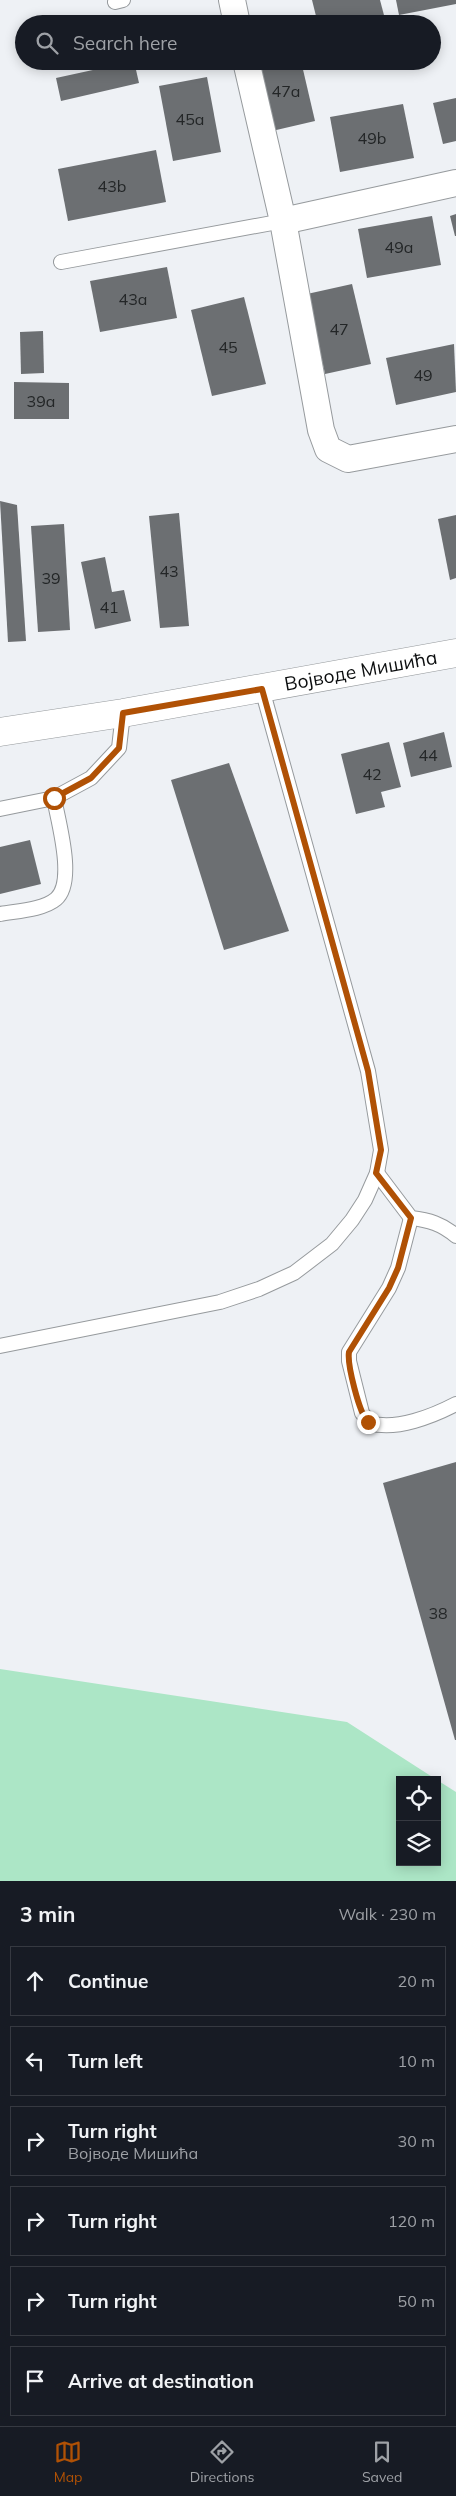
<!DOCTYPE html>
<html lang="en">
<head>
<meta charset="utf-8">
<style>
  body { margin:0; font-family:Mulish,sans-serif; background:#242831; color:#f1f3f6 }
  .controls { position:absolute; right:15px; bottom:15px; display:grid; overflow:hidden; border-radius:0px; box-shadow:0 2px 12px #0003 }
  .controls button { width:45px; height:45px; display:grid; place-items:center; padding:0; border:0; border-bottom:1px solid #363941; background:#171b24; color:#f1f3f6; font:25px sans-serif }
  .stop { position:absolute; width:15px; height:15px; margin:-11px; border:4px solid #b05105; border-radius:50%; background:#fff }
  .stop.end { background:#b05105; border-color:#fff; box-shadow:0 1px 5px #0008 }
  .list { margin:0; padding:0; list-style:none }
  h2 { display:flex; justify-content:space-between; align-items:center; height:65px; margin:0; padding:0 20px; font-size:21px }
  h2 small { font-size:16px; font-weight:400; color:#9ea1a6 }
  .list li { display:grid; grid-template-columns:32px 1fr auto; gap:15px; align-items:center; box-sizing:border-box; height:70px; margin:0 10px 10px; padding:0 10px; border:1px solid #363941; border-radius:0px }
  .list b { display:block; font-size:19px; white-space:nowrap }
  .list p { margin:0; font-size:16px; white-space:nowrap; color:#9ea1a6 }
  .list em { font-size:16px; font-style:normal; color:#9ea1a6 }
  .icon { flex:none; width:28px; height:28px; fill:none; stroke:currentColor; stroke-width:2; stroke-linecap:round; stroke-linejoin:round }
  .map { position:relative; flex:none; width:456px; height:1881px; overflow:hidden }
  .search { position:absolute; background:#171b24; box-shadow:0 2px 12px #0003; left:15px; right:15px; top:15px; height:55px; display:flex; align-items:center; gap:12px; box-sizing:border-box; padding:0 18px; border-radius:28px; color:#9ea1a6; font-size:19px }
  .sheet { height:545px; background:#171b24 }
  nav { display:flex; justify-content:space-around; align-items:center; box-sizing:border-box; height:70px; border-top:1px solid #363941; background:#171b24; font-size:14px; color:#9ea1a6 }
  nav a { display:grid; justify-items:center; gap:2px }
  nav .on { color:#b05105 }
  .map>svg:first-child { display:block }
</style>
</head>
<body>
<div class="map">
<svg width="456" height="1881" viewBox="0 0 456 1881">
  <rect width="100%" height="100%" fill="#eef1f5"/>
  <!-- green -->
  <path fill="#ace6c6" d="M0,1669L347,1722L437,1780H400V1862H437V1780L456,1792V1881H0Z"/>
  <!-- building -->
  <g fill="#6c6f72">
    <path d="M312,0H380L385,19L363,24H318Z"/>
    <path d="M396,0H456V4L399,15Z"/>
    <path d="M100,61H134L139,83L61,101L56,78L102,68Z"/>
    <path d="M257,61H301L315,121L272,131Z"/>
    <path d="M207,77L221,152L173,161L159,86Z"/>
    <path d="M456,98V141L443,144L433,103Z"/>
    <path d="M403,104L414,158L340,172L330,117Z"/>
    <path d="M156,150L166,202L68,221L58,169Z"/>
    <path d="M456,214V236H455L450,216Z"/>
    <path d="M432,216L441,265L367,278L358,229Z"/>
    <path d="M167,267L177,318L100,332L90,281Z"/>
    <path d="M352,284L371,364L325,374L307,294Z"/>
    <path d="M244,297L266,384L212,396L191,310Z"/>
    <path d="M43,331L44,373L21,374L20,332Z"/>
    <path d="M454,344L456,392L396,405L386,358Z"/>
    <path d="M14,382L69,383V419H14Z"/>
    <path d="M0,501L17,505L26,641L8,642Z"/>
    <path d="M179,513L189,626L160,628L149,516Z"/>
    <path d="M456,515V578L450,580L438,519Z"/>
    <path d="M64,524L70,630L38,632L31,526Z"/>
    <path d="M105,557L112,592L124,590L131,621L95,629L81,562Z"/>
    <path d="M444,732L452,767L411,777L403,743Z"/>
    <path d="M389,742L401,787L381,792L385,807L356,814L341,754Z"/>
    <path d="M229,763L289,931L224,950L171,780Z"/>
    <path d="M30,840L41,884L0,894V847Z"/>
    <path d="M456,1462V1740H455L383,1483Z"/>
  </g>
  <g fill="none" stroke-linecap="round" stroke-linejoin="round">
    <!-- lane casing -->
    <g stroke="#969a9d" stroke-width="16">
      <g id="lane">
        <path d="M115,2L123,0"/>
        <path d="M61,262L283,221"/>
        <path d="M0,809L54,798L91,778L119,748L123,713"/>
        <path d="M0,914C16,911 43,910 56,899C76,882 58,821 54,798"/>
        <path d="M377,1173L411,1218C429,1220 442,1224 456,1236"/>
        <path d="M411,1218L398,1268L389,1288L349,1352V1361L362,1413L370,1423C396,1431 433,1416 456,1404"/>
        <path d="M0,1346L220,1302L259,1289L294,1273L332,1244L352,1220L365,1200L377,1173L381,1150L368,1071L262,689"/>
      </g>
    </g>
    <!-- street casing -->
    <g stroke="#969a9d" stroke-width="28">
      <g id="street">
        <path d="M232,0L237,24"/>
        <path d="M246,61L283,221L321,430L328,449L348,459L456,439"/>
        <path d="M283,221L456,183"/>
      </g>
    </g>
    <!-- primary casing -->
    <g stroke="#969a9d" stroke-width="29">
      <g id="primary">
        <path id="s1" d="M0,732L123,713L456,653"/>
      </g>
    </g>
    <!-- lane -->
    <use href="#lane" stroke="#fff" stroke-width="14"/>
    <!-- street -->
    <use href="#street" stroke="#fff" stroke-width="26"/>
    <!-- primary -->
    <use href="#primary" stroke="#fff" stroke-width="28"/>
  </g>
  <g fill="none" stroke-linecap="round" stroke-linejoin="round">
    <!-- route -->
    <path stroke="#b05105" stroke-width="6" d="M54,798L91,778L119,748L123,713L262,689L368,1071L381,1150L376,1173L411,1218L398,1268L389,1288L349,1352C347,1364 359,1413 368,1422"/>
  </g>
  <g text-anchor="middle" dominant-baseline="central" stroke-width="4" stroke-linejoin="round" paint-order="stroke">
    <!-- number labels -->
    <g font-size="16" fill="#232627">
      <text x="286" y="91">47a</text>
      <text x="190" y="119">45a</text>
      <text x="372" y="138">49b</text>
      <text x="112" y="186">43b</text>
      <text x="399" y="247">49a</text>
      <text x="133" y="299">43a</text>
      <text x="339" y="329">47</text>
      <text x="228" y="347">45</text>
      <text x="423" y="375">49</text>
      <text x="41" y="401">39a</text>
      <text x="169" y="571">43</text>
      <text x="51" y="578">39</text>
      <text x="109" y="607">41</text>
      <text x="428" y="755">44</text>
      <text x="372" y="774">42</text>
      <text x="438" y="1613">38</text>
    </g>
    <!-- street labels -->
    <g font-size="19" fill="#0b0d0e" stroke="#fdfeff">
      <text stroke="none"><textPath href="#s1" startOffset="366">Војводе Мишића</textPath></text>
    </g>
  </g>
</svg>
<div class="controls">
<button><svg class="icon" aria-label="locate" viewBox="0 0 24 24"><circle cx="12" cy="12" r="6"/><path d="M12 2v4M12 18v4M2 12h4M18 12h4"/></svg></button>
<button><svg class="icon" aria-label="layers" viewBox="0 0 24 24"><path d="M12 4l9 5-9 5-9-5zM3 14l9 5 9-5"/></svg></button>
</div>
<div class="stop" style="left:54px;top:798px"></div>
<div class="stop end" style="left:368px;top:1422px"></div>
<div class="search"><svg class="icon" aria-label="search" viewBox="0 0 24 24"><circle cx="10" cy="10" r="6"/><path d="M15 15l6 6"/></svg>Search here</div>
</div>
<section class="sheet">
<h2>3 min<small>Walk · 230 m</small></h2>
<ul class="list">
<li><svg class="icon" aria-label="ahead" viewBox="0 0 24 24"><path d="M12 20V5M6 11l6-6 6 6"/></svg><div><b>Continue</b></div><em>20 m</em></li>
<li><svg class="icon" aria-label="left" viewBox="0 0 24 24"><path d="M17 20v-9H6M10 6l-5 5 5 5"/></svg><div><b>Turn left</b></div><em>10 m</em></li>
<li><svg class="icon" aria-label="right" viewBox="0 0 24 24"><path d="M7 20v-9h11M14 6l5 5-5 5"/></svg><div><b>Turn right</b><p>Војводе Мишића</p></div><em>30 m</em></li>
<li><svg class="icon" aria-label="right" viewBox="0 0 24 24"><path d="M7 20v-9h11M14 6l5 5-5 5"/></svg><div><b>Turn right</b></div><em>120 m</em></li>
<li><svg class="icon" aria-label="right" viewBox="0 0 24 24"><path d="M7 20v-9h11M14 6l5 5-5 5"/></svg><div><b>Turn right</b></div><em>50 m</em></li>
<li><svg class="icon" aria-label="arrive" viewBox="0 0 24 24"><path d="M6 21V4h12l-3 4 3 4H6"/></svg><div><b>Arrive at destination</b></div></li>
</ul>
</section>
<nav>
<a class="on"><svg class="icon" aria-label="map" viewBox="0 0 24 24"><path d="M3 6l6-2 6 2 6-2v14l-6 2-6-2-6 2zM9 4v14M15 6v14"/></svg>Map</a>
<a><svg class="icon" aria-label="directions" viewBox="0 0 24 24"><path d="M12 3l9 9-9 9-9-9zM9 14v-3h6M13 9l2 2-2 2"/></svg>Directions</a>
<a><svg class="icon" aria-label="saved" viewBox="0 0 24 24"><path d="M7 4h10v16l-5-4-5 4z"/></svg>Saved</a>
</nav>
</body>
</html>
